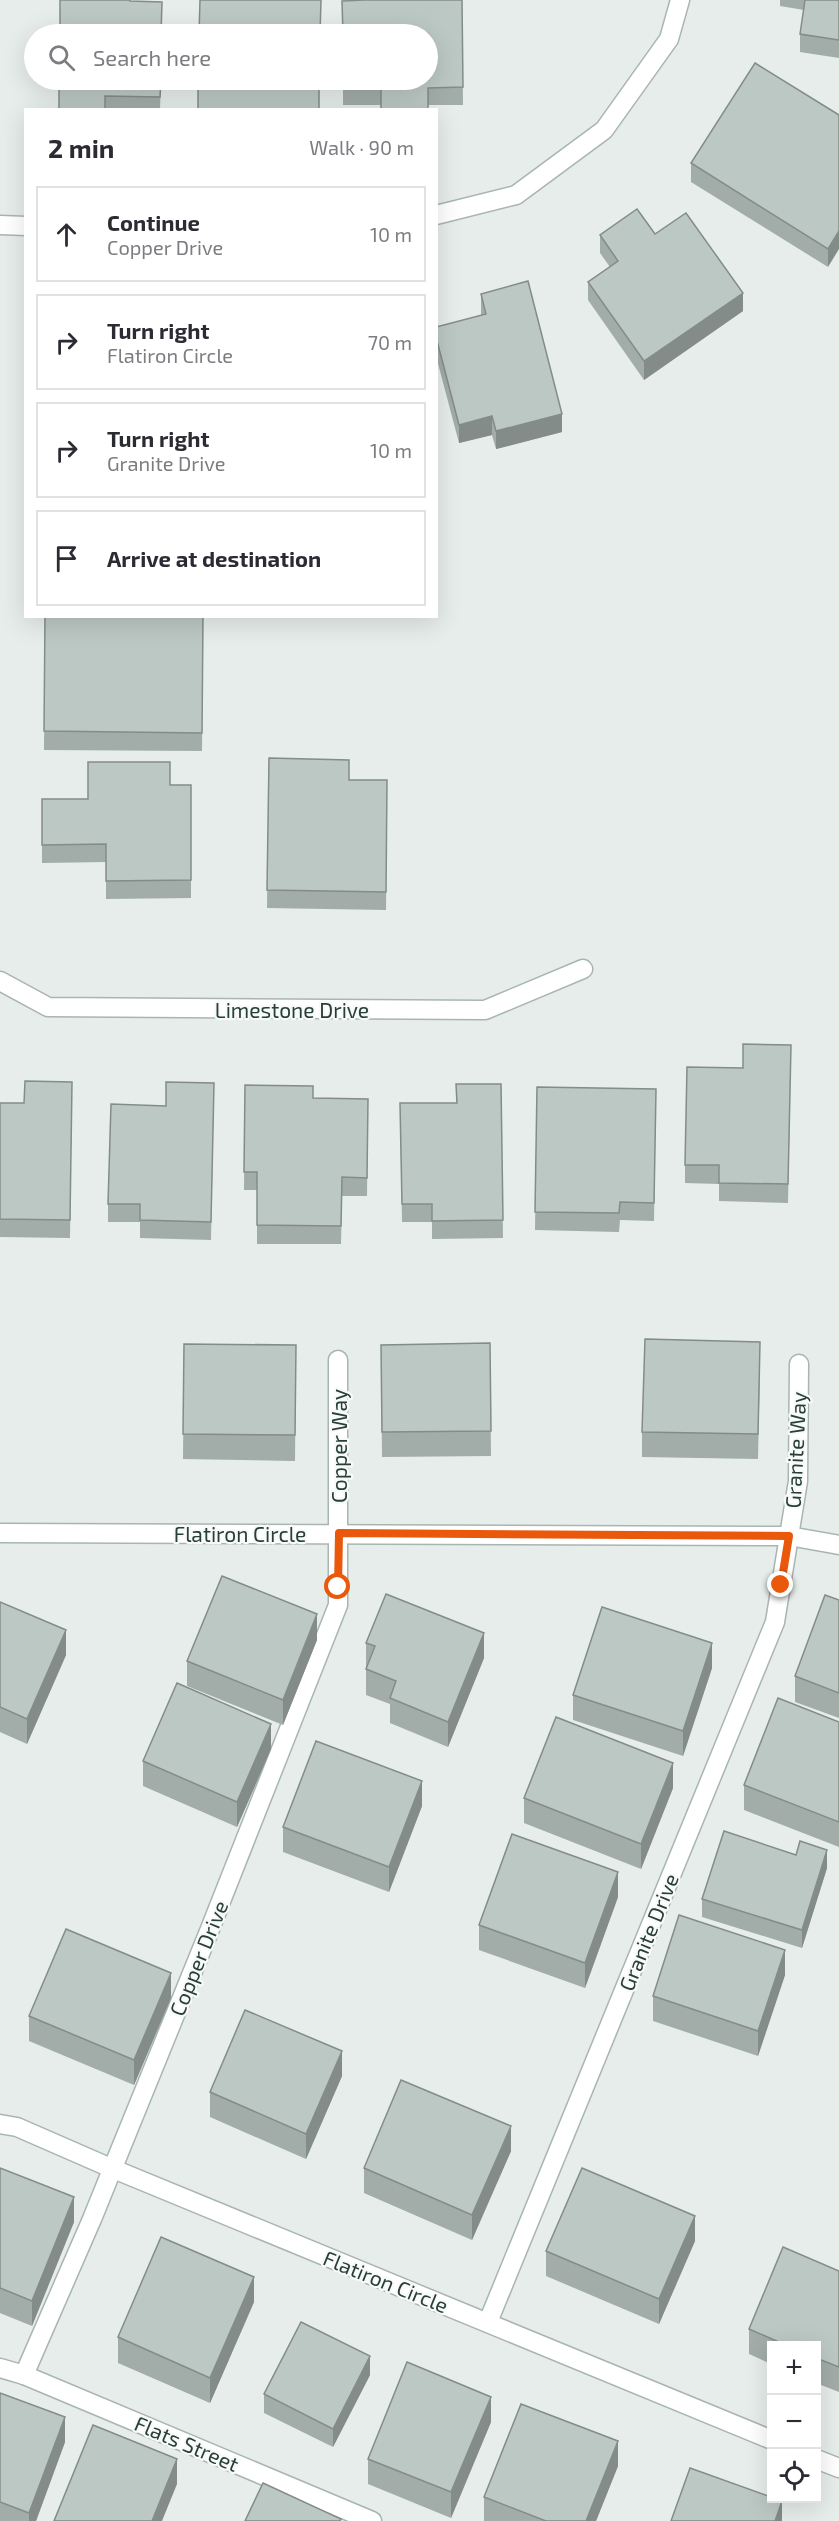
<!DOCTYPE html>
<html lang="en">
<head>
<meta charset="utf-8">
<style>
  body { margin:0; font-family:"Exo 2",sans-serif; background:#f7f7f7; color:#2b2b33 }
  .controls { position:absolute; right:18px; bottom:18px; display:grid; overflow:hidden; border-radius:0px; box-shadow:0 6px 24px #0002 }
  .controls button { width:54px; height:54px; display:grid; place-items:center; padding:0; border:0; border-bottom:2px solid #e1e1e2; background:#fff; color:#2b2b33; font:30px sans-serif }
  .stop { position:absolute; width:18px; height:18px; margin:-14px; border:4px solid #ea580c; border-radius:50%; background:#fff }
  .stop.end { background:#ea580c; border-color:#fff; box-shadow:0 2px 6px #0008 }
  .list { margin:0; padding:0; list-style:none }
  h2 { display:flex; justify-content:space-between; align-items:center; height:78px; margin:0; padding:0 24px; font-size:26px }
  h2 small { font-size:20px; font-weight:400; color:#7c7c81 }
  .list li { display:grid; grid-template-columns:39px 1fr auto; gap:18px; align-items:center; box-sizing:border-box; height:96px; margin:0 12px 12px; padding:0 12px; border:2px solid #e1e1e2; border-radius:0px }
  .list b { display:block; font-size:22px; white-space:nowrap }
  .list p { margin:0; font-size:20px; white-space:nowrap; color:#7c7c81 }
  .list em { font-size:20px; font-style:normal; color:#7c7c81 }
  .icon { flex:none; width:33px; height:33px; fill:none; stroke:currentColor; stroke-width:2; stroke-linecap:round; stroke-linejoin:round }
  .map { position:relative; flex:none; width:839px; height:2521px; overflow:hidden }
  .search { position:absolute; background:#fff; box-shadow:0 6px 24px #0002; left:24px; top:24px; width:414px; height:66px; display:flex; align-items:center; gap:15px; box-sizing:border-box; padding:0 21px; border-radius:33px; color:#7c7c81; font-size:22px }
  .panel { position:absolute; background:#fff; box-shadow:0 6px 24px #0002; left:24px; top:108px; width:414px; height:510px; border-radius:0px }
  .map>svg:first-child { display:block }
</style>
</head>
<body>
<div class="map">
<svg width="839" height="2521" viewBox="0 0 839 2521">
  <rect width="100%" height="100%" fill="#e6edea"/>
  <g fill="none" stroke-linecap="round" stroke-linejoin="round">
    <!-- street casing -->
    <g stroke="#a9b5b1" stroke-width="21">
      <g id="street">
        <path d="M436,215L516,195L604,130L669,39L680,0"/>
        <path d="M0,225L26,226"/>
        <path d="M0,981L48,1007L485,1010L583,969"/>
        <path d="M0,1533L789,1536L839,1545"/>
        <path d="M0,2124L17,2127L111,2168L772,2440"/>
        <path d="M488,2322L775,1622L798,1481L799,1364"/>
        <path d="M0,2368L24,2375L372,2521"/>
        <path d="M24,2375L92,2219L210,1929L338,1605V1360"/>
        <path d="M816,2459L839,2468"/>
      </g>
    </g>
    <!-- street -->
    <use href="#street" stroke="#fff" stroke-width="18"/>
  </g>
  <!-- wall -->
  <g fill="#a2aca9">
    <path d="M462,0L463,105H343V80Z"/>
    <path d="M780,0H839V58L800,52V34L804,10L780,6Z"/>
    <path d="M161,80L160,110H59Z"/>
    <path d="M839,115L828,267L691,182V163Z"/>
    <path d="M655,234L743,311L644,380L588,300V282L610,267L600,253V235Z"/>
    <path d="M481,294L562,432L496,449L492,435L459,443L436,356V327L481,315Z"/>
    <path d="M45,616H203L202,751L44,750Z"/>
    <path d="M269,758L349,780H387L386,910L267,908Z"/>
    <path d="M170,785H191V898L106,899V862L42,863V799H88Z"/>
    <path d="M791,1045L788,1203L719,1201V1184L685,1183V1165L743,1068Z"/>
    <path d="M72,1082L70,1238L0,1237V1103H24Z"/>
    <path d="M214,1083L211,1240L140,1238V1222H108V1204L166,1106Z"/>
    <path d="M456,1084H501L503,1238L432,1239V1222H402L400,1103H456Z"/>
    <path d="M245,1085L313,1098L368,1099L367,1196H342L341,1244H257V1190H244Z"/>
    <path d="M537,1087L656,1089L654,1221L620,1220L619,1232L535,1230Z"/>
    <path d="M490,1343L491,1456L382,1457L381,1345Z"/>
    <path d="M184,1344L296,1345L295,1461L183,1459Z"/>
    <path d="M760,1367L758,1459L642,1457V1432Z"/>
    <path d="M839,1600V1718L795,1702V1676Z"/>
    <path d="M0,1602L66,1655L27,1744L0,1732Z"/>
    <path d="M317,1640L283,1725L187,1686V1661Z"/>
    <path d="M366,1643L484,1658L448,1747L390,1723V1704L366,1695Z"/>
    <path d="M712,1668L683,1756L573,1720V1695Z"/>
    <path d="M839,1722V1847L744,1810V1785Z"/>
    <path d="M271,1749L237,1827L143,1786V1761Z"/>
    <path d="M673,1788L641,1869L524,1823V1798Z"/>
    <path d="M422,1806L389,1892L283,1852V1827Z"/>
    <path d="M796,1855L827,1868L802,1948L702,1917V1899Z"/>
    <path d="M618,1897L585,1988L479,1950V1925Z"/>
    <path d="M785,1975L758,2056L653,2021V1996Z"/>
    <path d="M171,1998L134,2085L29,2041V2016Z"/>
    <path d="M342,2076L306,2159L210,2117V2092Z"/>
    <path d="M511,2151L472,2240L364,2193V2168Z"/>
    <path d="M0,2168L74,2222L32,2326L0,2313Z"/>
    <path d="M695,2241L659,2324L546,2276V2251Z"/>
    <path d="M839,2271V2392L816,2383V2346H771V2364L749,2354V2329Z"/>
    <path d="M254,2302L210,2403L118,2363V2337Z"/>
    <path d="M370,2375L333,2447L264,2413V2394Z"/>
    <path d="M0,2393L65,2442L36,2521H0Z"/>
    <path d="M491,2422L451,2518L368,2484V2459Z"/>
    <path d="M618,2466L596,2521H484V2497Z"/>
  </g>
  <!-- shaded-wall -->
  <g fill="#848c89">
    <path d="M839,231V249L828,267V249Z"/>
    <path d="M743,293V311L644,380V361Z"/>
    <path d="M562,414V432L496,449V431Z"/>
    <path d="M492,416V435L459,443V425Z"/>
    <path d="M317,1614V1640L283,1725V1700Z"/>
    <path d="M66,1630V1655L27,1744V1719Z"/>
    <path d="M484,1633V1658L448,1747V1722Z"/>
    <path d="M712,1643V1668L683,1756V1731Z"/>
    <path d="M271,1724V1749L237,1827V1802Z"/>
    <path d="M673,1763V1788L641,1869V1844Z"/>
    <path d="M422,1781V1806L389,1892V1867Z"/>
    <path d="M827,1850V1868L802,1948V1930Z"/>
    <path d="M618,1872V1897L585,1988V1963Z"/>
    <path d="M785,1950V1975L758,2056V2031Z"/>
    <path d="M171,1973V1998L134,2085V2060Z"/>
    <path d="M342,2051V2076L306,2159V2134Z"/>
    <path d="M511,2126V2151L472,2240V2215Z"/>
    <path d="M74,2197V2222L32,2326V2301Z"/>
    <path d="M695,2216V2241L659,2324V2299Z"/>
    <path d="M254,2277V2302L210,2403V2378Z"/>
    <path d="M370,2356V2375L333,2447V2429Z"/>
    <path d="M491,2397V2422L451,2518V2492Z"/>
    <path d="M65,2417V2442L36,2521H29V2513Z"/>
    <path d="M618,2441V2466L596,2521H586Z"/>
    <path d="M177,2459V2484L162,2521H152Z"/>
    <path d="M782,2501V2521H775Z"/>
  </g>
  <!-- building -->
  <g fill="#bcc8c4" stroke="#848c89" stroke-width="1.5">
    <path d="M60,0H130V1L162,2L161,34H60Z"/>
    <path d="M200,0H321L320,34H199Z"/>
    <path d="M364,0H462L463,87L428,88V109L381,110V87H343V80H428V34H343L342,1Z"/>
    <path d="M805,0H839V40L800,34Z"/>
    <path d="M755,63L839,115V231L828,249L691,163Z"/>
    <path d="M59,80H161L160,97L105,96V110H59Z"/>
    <rect x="198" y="80" width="121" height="30"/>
    <path d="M637,209L655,234L686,213L743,293L644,361L588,282L618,261L600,235Z"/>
    <path d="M528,281L562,414L496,431L492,416L459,425L436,337V327L486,314L481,294Z"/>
    <path d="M45,616H203L202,733L44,731Z"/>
    <path d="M269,758L349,760V780H387L386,892L267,890Z"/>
    <path d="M88,762H170V785H191V880L106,881V844L42,845V799H88Z"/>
    <path d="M743,1044L791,1045L788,1184L719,1183V1165H685L687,1067L743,1068Z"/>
    <path d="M25,1081L72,1082L70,1220L0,1219V1103H24Z"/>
    <path d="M166,1082L214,1083L211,1222L140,1220V1204H108L111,1104L166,1106Z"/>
    <path d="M456,1084H501L503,1220L432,1221V1204H402L400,1103H457Z"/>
    <path d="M245,1085L313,1086V1098L368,1099L367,1178L342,1177L341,1226L257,1225V1172H244Z"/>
    <path d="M537,1087L656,1089L654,1203L620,1202L619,1213L535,1212Z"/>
    <path d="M645,1339L760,1342L758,1434L642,1432Z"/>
    <path d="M490,1343L491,1431L382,1432L381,1345Z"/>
    <path d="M184,1344L296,1345L295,1435L183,1434Z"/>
    <path d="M222,1576L317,1614L283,1700L187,1661Z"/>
    <path d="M386,1594L484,1633L448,1722L390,1698L396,1681L366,1669L375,1646L366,1643Z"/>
    <path d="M825,1595L839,1600V1693L795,1676Z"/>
    <path d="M0,1602L66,1630L27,1719L0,1707Z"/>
    <path d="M602,1607L712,1643L683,1731L573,1695Z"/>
    <path d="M177,1683L271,1724L237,1802L143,1761Z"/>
    <path d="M778,1698L839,1722V1822L744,1785Z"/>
    <path d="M556,1717L673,1763L641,1844L524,1798Z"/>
    <path d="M316,1741L422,1781L389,1867L283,1827Z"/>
    <path d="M724,1831L796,1855L800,1841L827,1850L802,1930L702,1899Z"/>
    <path d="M512,1834L618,1872L585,1963L479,1925Z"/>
    <path d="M679,1915L785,1950L758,2031L653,1996Z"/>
    <path d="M66,1929L171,1973L134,2060L29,2016Z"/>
    <path d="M245,2010L342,2051L306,2134L210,2092Z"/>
    <path d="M401,2080L511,2126L472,2215L364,2168Z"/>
    <path d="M0,2168L74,2197L32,2301L0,2288Z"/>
    <path d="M582,2168L695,2216L659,2299L546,2251Z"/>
    <path d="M161,2237L254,2277L210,2378L118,2337Z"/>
    <path d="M783,2247L839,2271V2367L816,2358V2346H788L749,2329Z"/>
    <path d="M301,2322L370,2356L333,2429L264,2394Z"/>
    <path d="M407,2362L491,2397L451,2492L368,2459Z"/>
    <path d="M0,2393L65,2417L29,2513L0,2502Z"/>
    <path d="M521,2404L618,2441L586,2521H546L484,2497Z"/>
    <path d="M93,2425L177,2459L152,2521H54Z"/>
    <path d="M690,2468L771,2497V2499H775L782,2501L775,2521H671Z"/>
    <path d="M263,2483L341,2519L340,2521H245Z"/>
  </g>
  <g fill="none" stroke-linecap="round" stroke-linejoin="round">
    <!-- route -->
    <path stroke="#ea580c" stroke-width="8" d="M338,1587L339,1533L789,1536L781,1585"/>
  </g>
  <g text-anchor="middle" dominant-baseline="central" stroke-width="4.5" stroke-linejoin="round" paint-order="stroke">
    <!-- street labels -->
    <g font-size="21" fill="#273e39" stroke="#f7faf8">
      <text x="292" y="1009">Limestone Drive</text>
      <text transform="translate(338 1446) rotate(-90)">Copper Way</text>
      <text transform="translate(795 1450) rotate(-87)">Granite Way</text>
      <text x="240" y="1533">Flatiron Circle</text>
      <text transform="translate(648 1932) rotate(-68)">Granite Drive</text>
      <text transform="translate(198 1958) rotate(-68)">Copper Drive</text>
      <text transform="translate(386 2281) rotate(22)">Flatiron Circle</text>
      <text transform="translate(187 2443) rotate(23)">Flats Street</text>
    </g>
  </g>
</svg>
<div class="controls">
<button>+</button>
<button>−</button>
<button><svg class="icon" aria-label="locate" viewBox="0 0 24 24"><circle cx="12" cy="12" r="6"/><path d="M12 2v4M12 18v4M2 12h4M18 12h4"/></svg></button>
</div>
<div class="stop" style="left:338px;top:1587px"></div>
<div class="stop end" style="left:781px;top:1585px"></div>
<div class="search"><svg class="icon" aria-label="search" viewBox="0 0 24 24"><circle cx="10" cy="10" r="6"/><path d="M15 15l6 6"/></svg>Search here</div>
<section class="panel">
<h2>2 min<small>Walk · 90 m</small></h2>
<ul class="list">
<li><svg class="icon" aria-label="ahead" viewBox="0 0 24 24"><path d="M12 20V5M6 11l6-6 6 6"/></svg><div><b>Continue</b><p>Copper Drive</p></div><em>10 m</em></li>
<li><svg class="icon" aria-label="right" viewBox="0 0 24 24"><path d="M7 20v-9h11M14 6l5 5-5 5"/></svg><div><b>Turn right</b><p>Flatiron Circle</p></div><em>70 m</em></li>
<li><svg class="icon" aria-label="right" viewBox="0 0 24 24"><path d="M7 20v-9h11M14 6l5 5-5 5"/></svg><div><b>Turn right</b><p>Granite Drive</p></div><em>10 m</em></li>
<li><svg class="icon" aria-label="arrive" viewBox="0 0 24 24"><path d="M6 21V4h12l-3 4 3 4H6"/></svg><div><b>Arrive at destination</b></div></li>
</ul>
</section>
</div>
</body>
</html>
